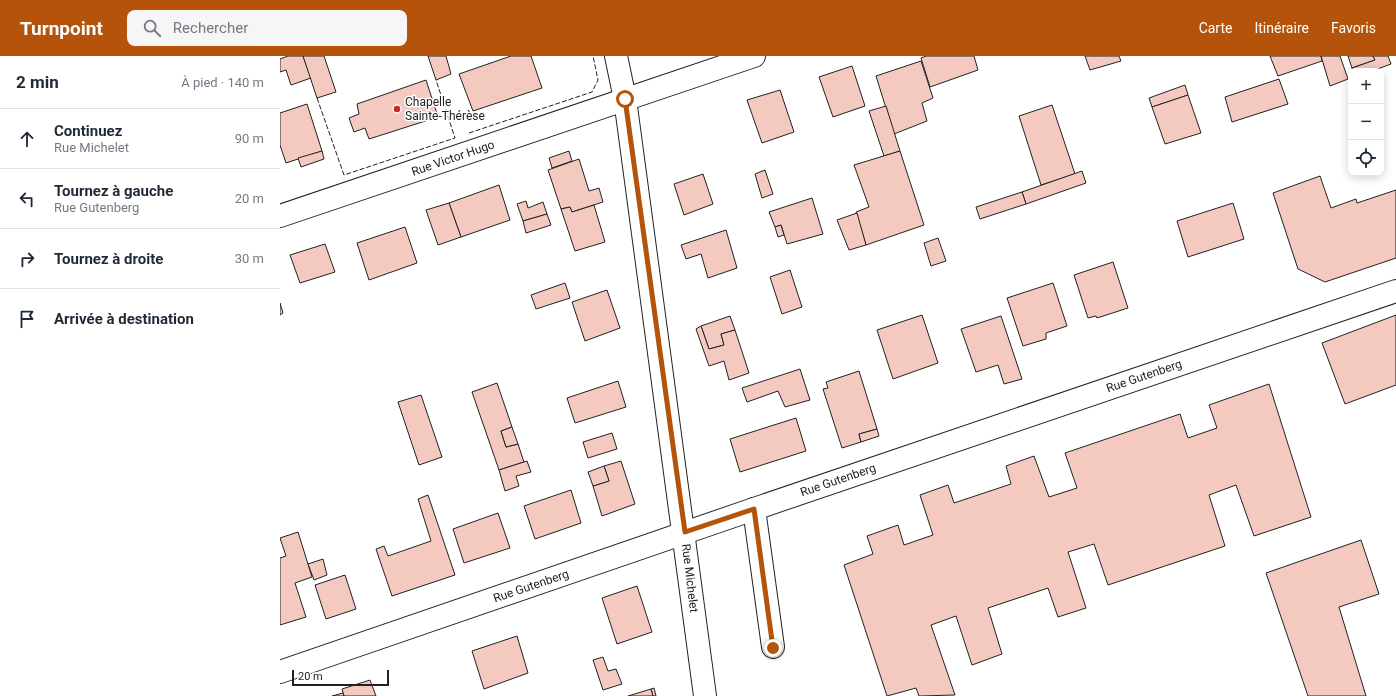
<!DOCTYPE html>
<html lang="fr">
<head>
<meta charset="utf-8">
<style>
  body { margin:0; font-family:Roboto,sans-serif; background:#f6f6f7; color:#1f2937 }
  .controls { position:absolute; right:12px; top:12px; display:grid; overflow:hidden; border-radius:8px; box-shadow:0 2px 10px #0003 }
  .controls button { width:36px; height:36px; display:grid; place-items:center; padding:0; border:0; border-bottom:1px solid #e0e1e3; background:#fff; color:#1f2937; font:20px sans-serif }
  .scale { position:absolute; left:12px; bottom:10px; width:97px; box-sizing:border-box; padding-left:4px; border:2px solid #222; border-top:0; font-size:11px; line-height:14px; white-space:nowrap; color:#222; -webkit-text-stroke:3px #fff; paint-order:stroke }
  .stop { position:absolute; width:12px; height:12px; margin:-9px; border:3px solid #b45309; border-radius:50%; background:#fff }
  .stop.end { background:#b45309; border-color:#fff; box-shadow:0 1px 4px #0008 }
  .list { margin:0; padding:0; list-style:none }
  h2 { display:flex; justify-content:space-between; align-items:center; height:52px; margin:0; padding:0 16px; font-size:17px }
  h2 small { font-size:13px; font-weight:400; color:#747a83 }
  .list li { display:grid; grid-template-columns:26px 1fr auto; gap:12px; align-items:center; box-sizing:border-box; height:60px; padding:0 16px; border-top:1px solid #e0e1e3 }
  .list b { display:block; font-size:15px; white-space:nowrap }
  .list p { margin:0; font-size:13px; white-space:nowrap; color:#747a83 }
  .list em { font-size:13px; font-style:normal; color:#747a83 }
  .icon { flex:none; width:22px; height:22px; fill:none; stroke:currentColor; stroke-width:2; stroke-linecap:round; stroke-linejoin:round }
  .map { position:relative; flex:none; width:1116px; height:640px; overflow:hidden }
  header { display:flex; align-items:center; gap:24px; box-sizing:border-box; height:56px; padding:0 20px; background:#b45309; color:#fff }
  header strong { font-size:19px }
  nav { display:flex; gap:22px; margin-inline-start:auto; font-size:14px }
  .search { width:280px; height:36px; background:#f6f6f7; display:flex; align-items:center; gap:10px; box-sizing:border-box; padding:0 14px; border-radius:8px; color:#747a83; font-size:15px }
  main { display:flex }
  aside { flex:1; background:#fff }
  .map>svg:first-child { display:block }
</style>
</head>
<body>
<header>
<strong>Turnpoint</strong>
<div class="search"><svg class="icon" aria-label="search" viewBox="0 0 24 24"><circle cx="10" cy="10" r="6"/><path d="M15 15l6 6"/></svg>Rechercher</div>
<nav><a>Carte</a><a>Itinéraire</a><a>Favoris</a></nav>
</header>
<main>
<aside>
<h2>2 min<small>À pied · 140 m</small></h2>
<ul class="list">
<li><svg class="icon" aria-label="ahead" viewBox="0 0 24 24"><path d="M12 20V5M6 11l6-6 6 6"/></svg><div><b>Continuez</b><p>Rue Michelet</p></div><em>90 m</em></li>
<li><svg class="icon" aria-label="left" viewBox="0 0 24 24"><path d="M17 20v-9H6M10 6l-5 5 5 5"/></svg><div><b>Tournez à gauche</b><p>Rue Gutenberg</p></div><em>20 m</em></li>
<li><svg class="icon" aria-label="right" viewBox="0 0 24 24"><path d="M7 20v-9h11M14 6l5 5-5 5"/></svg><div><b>Tournez à droite</b></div><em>30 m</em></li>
<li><svg class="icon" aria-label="arrive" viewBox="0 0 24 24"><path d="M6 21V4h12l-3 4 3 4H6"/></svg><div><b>Arrivée à destination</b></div></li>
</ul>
</aside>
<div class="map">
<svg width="1116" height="640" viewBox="0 0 1116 640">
  <rect width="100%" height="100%" fill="#fff"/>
  <!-- building -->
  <g fill="#f3c9c0" stroke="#222">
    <path d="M8,0H23L31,22L11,29L6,14L0,16V3Z"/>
    <path d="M23,0H44L56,36L37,42Z"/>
    <path d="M148,0H166L171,18L156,24Z"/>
    <path d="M231,0H251L262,32L193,55L179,18Z"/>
    <path d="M646,0H694L698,14L650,31L641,2Z"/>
    <path d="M805,0H839L841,5L810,14Z"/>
    <path d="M990,0H1041L1042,5L998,20Z"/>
    <path d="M1041,0H1060L1068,23L1050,30Z"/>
    <path d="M1068,0H1093L1095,4L1072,12Z"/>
    <path d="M1093,0H1108L1111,8L1092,15H1073L1072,12L1095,4Z"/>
    <path d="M641,5L653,42L642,47L647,65L614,78L596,20Z"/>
    <path d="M572,10L585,50L553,61L539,21Z"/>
    <path d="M999,23L1008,48L952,66L945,41Z"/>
    <path d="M146,24L158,61L89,83L85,72L74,76L69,62L79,58L77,48Z"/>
    <path d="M905,29L908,39L872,51L869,42Z"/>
    <path d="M500,34L514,76L482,87L467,44Z"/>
    <path d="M908,39L921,77L885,88L872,51Z"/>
    <path d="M27,48L42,95L6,107L0,89V57Z"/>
    <path d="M772,49L795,118L761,129L739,60Z"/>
    <path d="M606,50L620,95L604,100L589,55Z"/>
    <path d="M42,95L44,103L21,111L18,102Z"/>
    <path d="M289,95L292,105L272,112L269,102Z"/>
    <path d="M620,95L644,169L586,189L576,156L589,151L574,109Z"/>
    <path d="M299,103L309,135L319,132L323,146L292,156L290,151L281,153L268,114Z"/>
    <path d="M485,114L493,138L482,142L475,118Z"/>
    <path d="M802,115L806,127L746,148L742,136Z"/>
    <path d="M423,118L433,148L404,159L394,128Z"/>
    <path d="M1040,120L1051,152L1076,143L1077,147L1116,134V202L1045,226L1018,213L993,137Z"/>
    <path d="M219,129L230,164L181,181L169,147Z"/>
    <path d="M742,136L746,148L700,163L696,151Z"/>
    <path d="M532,142L543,178L507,188L501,169L495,171L489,156Z"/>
    <path d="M246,145L248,152L263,146L267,158L243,165L237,148Z"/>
    <path d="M169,147L181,181L158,189L146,154Z"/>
    <path d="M953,147L964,183L908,201L897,165Z"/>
    <path d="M314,149L325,186L295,195L281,153L290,151L292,156Z"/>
    <path d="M577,157L586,189L569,194L557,164Z"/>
    <path d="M267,158L271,169L246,177L243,165Z"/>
    <path d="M501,169L504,179L498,181L495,171Z"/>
    <path d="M125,171L137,207L89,224L77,187Z"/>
    <path d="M446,174L457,212L428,222L421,198L406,203L401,189Z"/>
    <path d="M658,182L666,205L651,210L644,187Z"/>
    <path d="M45,188L55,216L20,227L10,199Z"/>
    <path d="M833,206L848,252L817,262L816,260L808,262L794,219Z"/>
    <path d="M510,214L522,251L502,258L490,221Z"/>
    <path d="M285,227L290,242L256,253L251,239Z"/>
    <path d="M773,227L787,270L766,277V283L743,290L727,242Z"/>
    <path d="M327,234L340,272L305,285L292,246Z"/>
    <path d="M0,247L3,257L0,259Z"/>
    <path d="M642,259L658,307L613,323L597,274Z"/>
    <path d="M1116,259V329L1065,348L1042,287Z"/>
    <path d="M450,260L455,274L441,278L444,289L429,293L421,270Z"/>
    <path d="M721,260L742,323L724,328L718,309L696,316L681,273Z"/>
    <path d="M421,270L429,293L444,289L441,278L455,274L469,317L449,324L444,305L429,310L416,273Z"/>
    <path d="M520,313L530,344L505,351L498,335L467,346L462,332Z"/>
    <path d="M579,315L597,373L579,378L581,386L562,392L543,333L548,332L546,326Z"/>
    <path d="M338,325L346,351L295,367L287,342Z"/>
    <path d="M217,327L232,371L221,375L226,391L238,388L244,406L219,414L192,336Z"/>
    <path d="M989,328L1031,461L974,480L956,429L929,439L945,490L828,529L814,488L788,496L806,552L778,561L768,532L708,552L722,598L692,609L676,560L651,569L675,639L639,640L636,632L607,640L564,509L593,498L587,480L618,469L624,489L653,479L640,439L668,429L674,447L731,428L726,410L754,400L769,441L797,432L785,397L900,358L908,382L937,372L929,349Z"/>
    <path d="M141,339L162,401L139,409L118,346Z"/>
    <path d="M516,362L526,395L460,416L450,383Z"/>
    <path d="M232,371L238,388L226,391L221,375Z"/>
    <path d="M597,373L599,380L581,386L579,378Z"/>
    <path d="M332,377L337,393L308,402L303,386Z"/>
    <path d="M247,405L251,416L236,420L239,430L225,435L219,414Z"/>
    <path d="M341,405L355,448L322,460L313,430L329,425L324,410Z"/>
    <path d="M324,410L329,425L313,430L308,416Z"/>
    <path d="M291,434L301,467L255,483L244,450Z"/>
    <path d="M148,439L175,519L112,540L96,493L104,490L108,500L151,485L138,443Z"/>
    <path d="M218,457L230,492L184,507L173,473Z"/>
    <path d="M18,476L32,521L15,527L26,561L0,569V502L6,500L0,482Z"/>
    <path d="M1081,484L1099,538L1059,551L1086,640H1028L986,517Z"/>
    <path d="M43,503L47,519L34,524L28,508Z"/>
    <path d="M65,519L76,553L46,563L35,529Z"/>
    <path d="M357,530L372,576L337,588L322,542Z"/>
    <path d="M237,580L248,617L204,633L192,595Z"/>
    <path d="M323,601L328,615L336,613L342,628L323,634L313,604Z"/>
    <path d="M90,624L96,640H64L62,633Z"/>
    <path d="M374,632L376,640H373L371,633Z"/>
    <path d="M371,633L373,640H348Z"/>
    <path d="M63,637L64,640H52Z"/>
  </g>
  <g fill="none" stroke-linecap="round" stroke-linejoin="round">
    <!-- minor casing -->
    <g stroke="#222" stroke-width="24">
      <g id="minor">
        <path d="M336,0L345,43L425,640"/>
        <path d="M0,160L474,0"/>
        <path d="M474,453L493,591"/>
        <path d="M0,616L474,453L1116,235"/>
      </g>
    </g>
    <!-- minor -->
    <use href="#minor" stroke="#fff" stroke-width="22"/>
    <!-- fence -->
    <g stroke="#222" stroke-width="1" stroke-dasharray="5 2" stroke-linecap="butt">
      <path d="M37,42L64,119L175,82L156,24"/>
      <path d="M189,77L312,36L318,24L313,0"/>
    </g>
  </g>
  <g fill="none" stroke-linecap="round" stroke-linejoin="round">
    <!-- route -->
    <path stroke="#b45309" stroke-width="5" d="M345,43L405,476L474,453L493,592"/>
  </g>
  <!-- markers -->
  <circle fill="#c62828" stroke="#fff" stroke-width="1.5" cx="117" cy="53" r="4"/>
  <g text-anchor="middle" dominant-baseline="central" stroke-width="3" stroke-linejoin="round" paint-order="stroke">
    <!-- poi labels -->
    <g font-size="12" fill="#222" stroke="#fff" text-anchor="start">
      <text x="125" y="46">Chapelle<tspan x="125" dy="14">Sainte-Thérèse</tspan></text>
    </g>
    <!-- street labels -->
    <g font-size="12" fill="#222" stroke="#fff">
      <text transform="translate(173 102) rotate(-19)">Rue Victor Hugo</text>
      <text transform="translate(864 320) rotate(-19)">Rue Gutenberg</text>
      <text transform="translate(558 424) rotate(-19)">Rue Gutenberg</text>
      <text transform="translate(410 522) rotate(83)">Rue Michelet</text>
      <text transform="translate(251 530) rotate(-19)">Rue Gutenberg</text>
    </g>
  </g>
</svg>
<div class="controls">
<button>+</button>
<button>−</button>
<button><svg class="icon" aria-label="locate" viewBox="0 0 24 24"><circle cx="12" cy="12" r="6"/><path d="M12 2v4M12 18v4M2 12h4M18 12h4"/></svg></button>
</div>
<div class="scale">20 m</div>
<div class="stop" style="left:345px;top:43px"></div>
<div class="stop end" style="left:493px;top:592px"></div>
</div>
</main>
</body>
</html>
